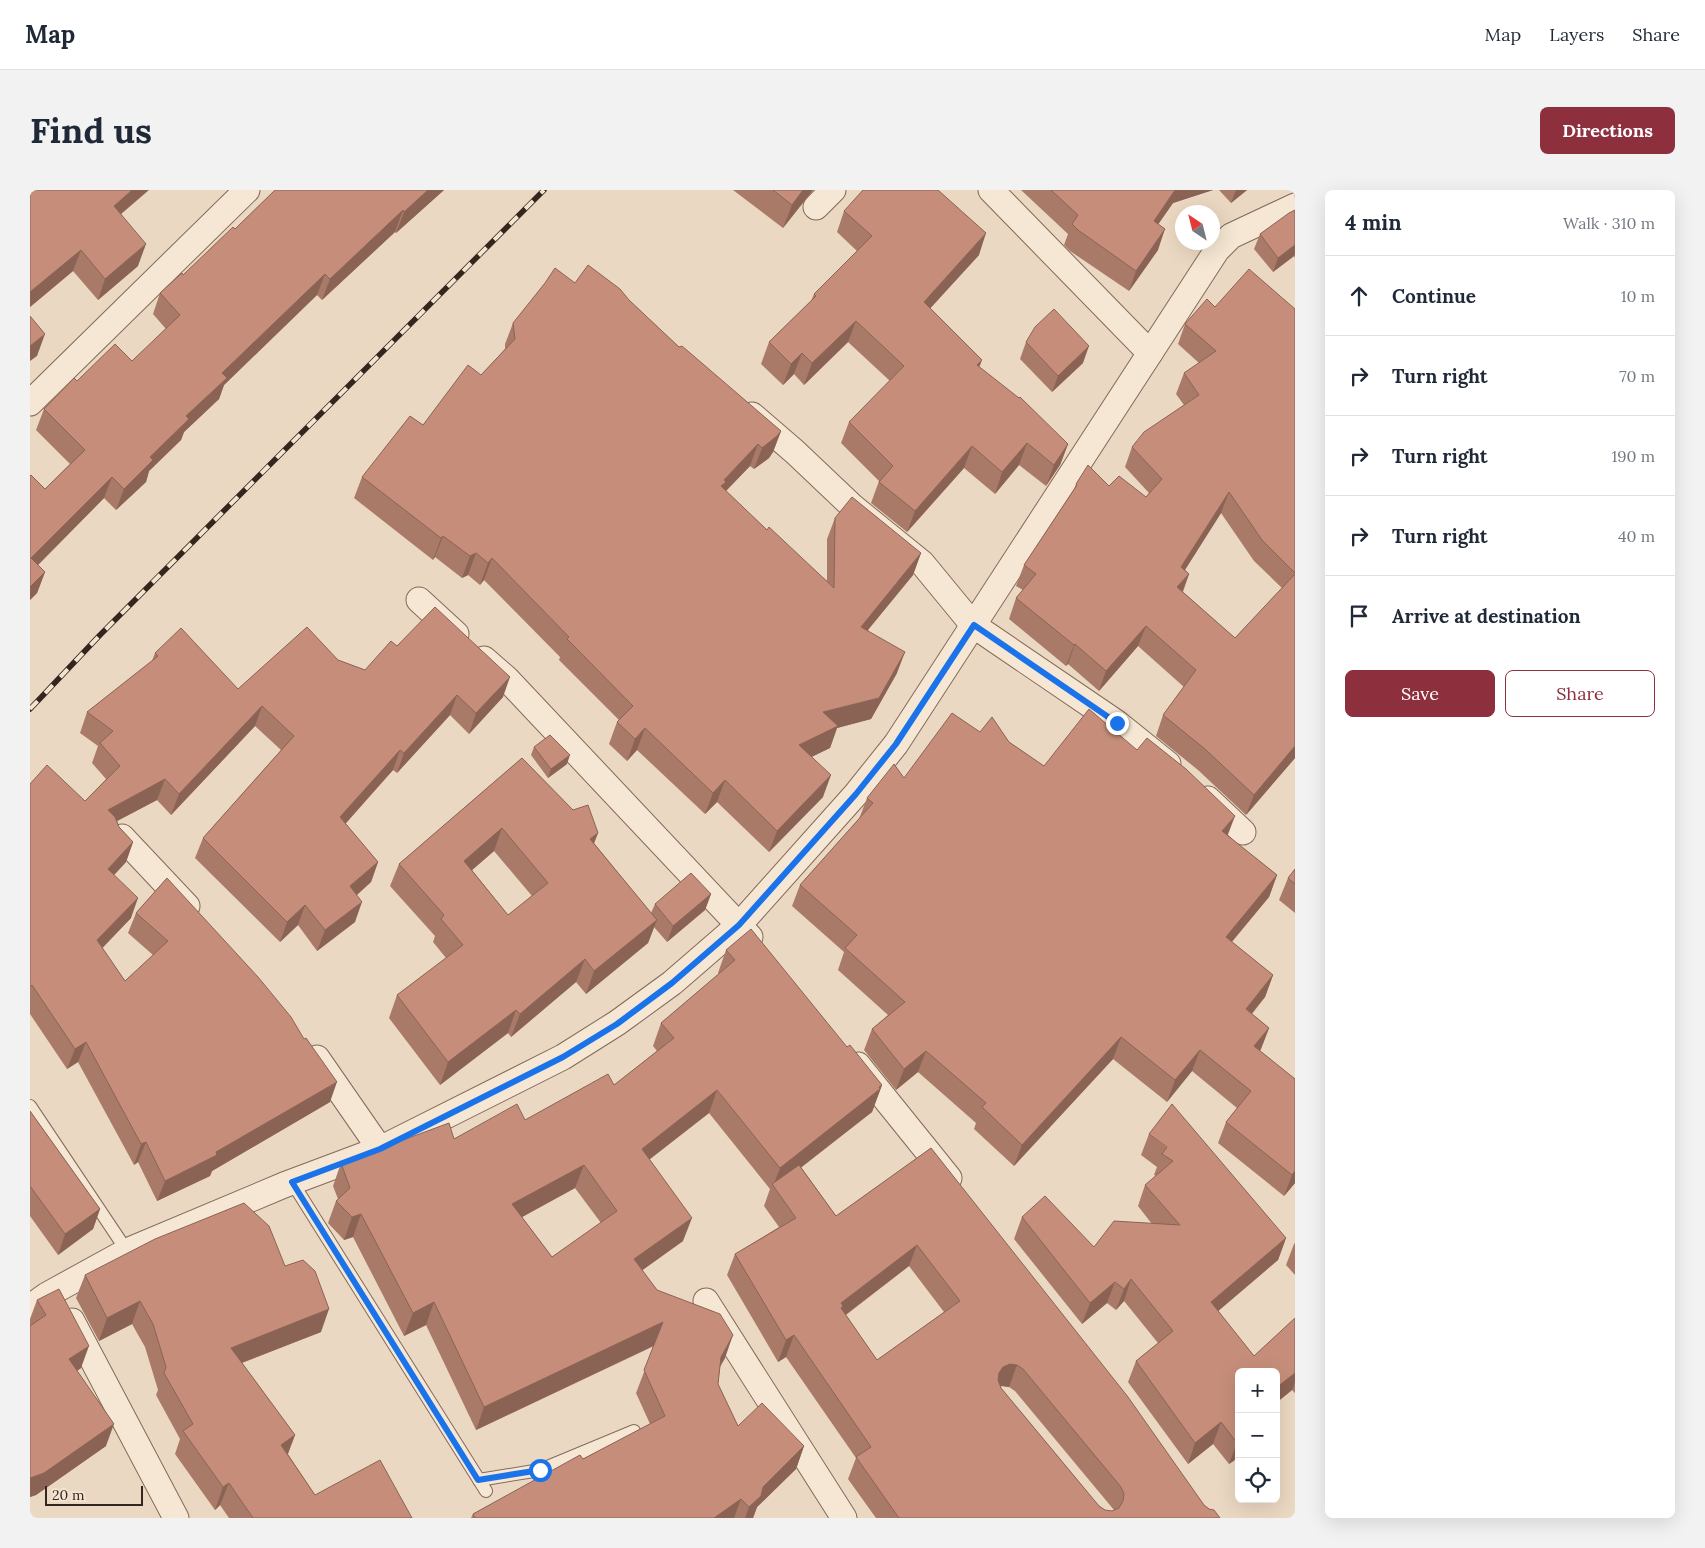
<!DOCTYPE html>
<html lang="en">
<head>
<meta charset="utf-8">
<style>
  body { margin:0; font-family:Lora,serif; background:#f2f2f3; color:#1f2937 }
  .controls { position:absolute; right:15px; bottom:15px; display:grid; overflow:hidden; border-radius:8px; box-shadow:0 5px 20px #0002 }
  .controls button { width:45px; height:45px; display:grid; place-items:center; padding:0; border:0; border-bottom:1px solid #e0e1e3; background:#fff; color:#1f2937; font:25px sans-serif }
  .compass { position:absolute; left:1145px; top:15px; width:45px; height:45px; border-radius:50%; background:#fff; box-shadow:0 5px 20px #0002; rotate:325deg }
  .scale { position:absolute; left:15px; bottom:12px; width:98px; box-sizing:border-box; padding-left:5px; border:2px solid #34251e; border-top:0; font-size:14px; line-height:18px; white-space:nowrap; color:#34251e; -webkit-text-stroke:4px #f3e4d1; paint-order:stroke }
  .stop { position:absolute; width:15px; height:15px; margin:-11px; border:4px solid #1a73e8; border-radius:50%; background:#fff }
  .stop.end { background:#1a73e8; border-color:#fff; box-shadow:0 1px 5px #0008 }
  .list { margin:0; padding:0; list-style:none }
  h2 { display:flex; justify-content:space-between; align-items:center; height:65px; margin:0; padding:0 20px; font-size:21px }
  h2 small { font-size:16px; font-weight:400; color:#747a83 }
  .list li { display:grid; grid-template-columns:32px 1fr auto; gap:15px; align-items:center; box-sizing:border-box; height:80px; padding:0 20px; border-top:1px solid #e0e1e3 }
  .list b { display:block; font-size:19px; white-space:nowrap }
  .list em { font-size:16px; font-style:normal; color:#747a83 }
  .actions { display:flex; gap:10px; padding:15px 20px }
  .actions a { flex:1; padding:11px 0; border:1px solid #8e2f3e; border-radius:8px; text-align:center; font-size:18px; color:#8e2f3e }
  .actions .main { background:#8e2f3e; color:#fff }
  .icon { flex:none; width:28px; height:28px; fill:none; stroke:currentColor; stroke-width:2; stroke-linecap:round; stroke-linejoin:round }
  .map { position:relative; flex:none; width:1265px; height:1328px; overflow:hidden; border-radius:8px }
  header { display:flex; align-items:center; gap:30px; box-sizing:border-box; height:70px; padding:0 25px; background:#fff; border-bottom:1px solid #e0e1e3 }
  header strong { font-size:24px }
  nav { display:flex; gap:28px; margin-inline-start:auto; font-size:18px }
  .intro { display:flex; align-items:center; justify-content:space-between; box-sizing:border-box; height:120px; padding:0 30px }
  h1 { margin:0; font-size:35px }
  .button { padding:12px 22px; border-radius:8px; background:#8e2f3e; color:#fff; font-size:18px; font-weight:700 }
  main { display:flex; gap:30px; padding:0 30px }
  aside { flex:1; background:#fff; border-radius:8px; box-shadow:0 5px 20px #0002 }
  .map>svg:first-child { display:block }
</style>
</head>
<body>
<header>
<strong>Map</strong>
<nav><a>Map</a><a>Layers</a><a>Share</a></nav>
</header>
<div class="intro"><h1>Find us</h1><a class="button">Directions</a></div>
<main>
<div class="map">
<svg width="1265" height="1328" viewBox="0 0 1265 1328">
  <rect width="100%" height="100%" fill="#ebd8c2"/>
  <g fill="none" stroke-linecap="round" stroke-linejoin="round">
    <!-- service casing -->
    <g stroke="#836a5a" stroke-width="14">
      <g id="service">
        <path d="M0,916L97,1061"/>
        <path d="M262,992L456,1301"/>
        <path d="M449,1290L510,1280L604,1241"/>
      </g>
    </g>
    <!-- minor casing -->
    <g stroke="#836a5a" stroke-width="27">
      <g id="minor">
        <path d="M961,0L1120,163"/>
        <path d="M786,17L803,0"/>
        <path d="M0,213L217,0"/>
        <path d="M722,225L765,262L823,317L892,373L943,435L1087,533L1138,574"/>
        <path d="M389,410L426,444"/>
        <path d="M454,469L477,489L720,747"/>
        <path d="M1178,609L1213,642"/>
        <path d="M92,647L157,716"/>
        <path d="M287,868L350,959"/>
        <path d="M828,875L919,988"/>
        <path d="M676,1111L814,1328"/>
        <path d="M0,1117L17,1105L97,1061L254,995L350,959L533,867L587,833L642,793L709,735L826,604L866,554L1187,60L1201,46L1265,16"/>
        <path d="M42,1131L146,1328"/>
      </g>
    </g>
    <!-- service -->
    <use href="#service" stroke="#f6e7d4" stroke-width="12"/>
    <!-- minor -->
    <use href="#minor" stroke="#f6e7d4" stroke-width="25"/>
    <!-- rail casing -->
    <g stroke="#34251e" stroke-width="5.5">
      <path id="rail" d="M0,519L70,445L514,0"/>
    </g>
    <!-- rail -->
    <use href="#rail" stroke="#f3e4d1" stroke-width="4" stroke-dasharray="11" stroke-linecap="butt"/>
  </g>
  <!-- wall -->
  <g fill="#aa7a69" fill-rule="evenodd">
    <path d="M0,0L91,24L108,76L68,110L43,81L0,117Z"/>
    <path d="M245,0H414L366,43L365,42L292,110L287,105L194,195L189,209L154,242L151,250L119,281L116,292L86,320L74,308L8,375L15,382L7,403L0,410V286L15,299L40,274L6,240L14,219L47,191L102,171L136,139L123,124L130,103L153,85L205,39Z"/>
    <path d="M703,0H783L753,38Z"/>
    <path d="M991,0H1183L1143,13L1128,34V60L1099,101L1040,61L1034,55L1038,44Z"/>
    <path d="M1189,0H1217L1201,13Z"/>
    <path d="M1265,20V68L1264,66L1243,82L1224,59L1230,44Z"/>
    <path d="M814,21L949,65L900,118L949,177L1038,254L1030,275L1016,296L989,275L965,304L934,278L877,342L841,313L849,291L811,253L819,232L860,191L818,152L774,195L764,184L753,195L731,174L739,152L781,111L784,104L827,61L807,42Z"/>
    <path d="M545,93L599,110L649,157L751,241L743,262L739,268L724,279L720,276L696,301L737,340L797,391V349L805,328L891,363L883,385L838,440L867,483L841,529L807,538L800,558L781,567L793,607L739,662L687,612L675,624L607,560L597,571L579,554L587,532L589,530L529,470L530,467L454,390L450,395L438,385L432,388L405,367L403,370L324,308L332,287L451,185L475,159V154L483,133Z"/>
    <path d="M1185,117L1265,119V568L1216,625L1168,580L1126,546L1133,525L1154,497L1108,456L1069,501L1038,474L1036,476L979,429L986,408L993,400L986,396L994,375L1044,299L1046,294L1079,296L1116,307L1119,303L1095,277L1102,257L1154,215L1146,204L1154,183L1169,173L1148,154L1155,134ZM1191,323L1224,371L1252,398L1205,448L1153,402L1159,384L1155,380Z"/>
    <path d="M996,152L1053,173L1022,202L990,169Z"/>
    <path d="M367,456L473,507L439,544L420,525L367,583L363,580L315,633L348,672L341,692L327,705L325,732L287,761L268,735L250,752L165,668L173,648L251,560L225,536L141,625L127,610L87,631L89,637L103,652L96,672L84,685L101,728L72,758L95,791L123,765L98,743L106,723L137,688L300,912L182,981L180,986L127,1011L108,972L104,975L48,872L37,879L0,824V594L55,611L76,589L62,573L68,556L50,543L57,522L122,471L125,463L208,499L308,470L335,480Z"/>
    <path d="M950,542L979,552L1014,576L1198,646L1247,685L1239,707L1202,752L1243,785L1235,807L1222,824L1239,838L1230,861L1265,889V993L1254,1006L1188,953L1196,932L1207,918L1162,881L1137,912L1083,869L984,976L944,939L946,933L888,882L866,900L834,860L842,839L858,825L808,780L814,762L762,716L770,695L829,629L837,608L874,588Z"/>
    <path d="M504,557L537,574L518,588L501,565Z"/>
    <path d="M492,568L543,620L568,643L564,653L621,723L625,714L681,704L675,720L637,752L624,737L618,753L556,804L546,792L481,847L478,843L410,895L359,828L367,805L416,768L403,752L405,746L360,696L369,674ZM464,661L502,706L478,725L442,680Z"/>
    <path d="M1265,679V723L1249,710L1258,688Z"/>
    <path d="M696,760L817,857L852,895L842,922L771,977L806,1026L901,958L1174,1315L1190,1328H846L818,1289L826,1268L756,1167L748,1172L697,1085L705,1064L749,1037L734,1016L740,999L679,923L619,970L653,1051L612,1080L627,1100L695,1168L690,1177L688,1194L708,1236L774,1256L766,1279L727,1317L723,1328H441L443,1324L553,1269L620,1234L606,1203L624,1156L446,1240L396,1135L374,1146L323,1047L314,1050L298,1033L306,1011L308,1009L303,996L311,973L424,949L495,930L584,895L627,861L623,856L631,833L689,784L688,783ZM545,998L571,1033L522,1067L492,1027ZM879,1076L914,1122L847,1170L816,1125ZM972,1196L979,1197L985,1201L1084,1320L1082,1321L1075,1320L1069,1316L970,1197Z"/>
    <path d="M0,921L70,1019L63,1039L28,1065L0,1026Z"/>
    <path d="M1119,944L1256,1048L1248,1070L1188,1121L1224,1166L1265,1128V1203L1262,1200L1246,1213V1182L1209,1267L1199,1274L1183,1254L1158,1274L1098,1192L1106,1171L1128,1153L1094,1111L1086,1120L1077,1113L1052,1134L984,1049L992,1027L1064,1057L1122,1034L1108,1016L1115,995L1126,986L1124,985L1127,977L1111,965Z"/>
    <path d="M1265,1053V1085L1256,1075L1264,1054Z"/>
    <path d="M255,1076L291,1142L212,1173L265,1245L258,1264L285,1305L382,1328H199L190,1315L185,1320L145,1264L150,1249L126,1205L128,1200L115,1157L102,1134L69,1151L46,1108L55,1085Z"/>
    <path d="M7,1110L51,1178L47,1181L76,1256L6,1305L0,1307V1129Z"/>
  </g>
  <!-- shaded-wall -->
  <g fill="#8b6355">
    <path d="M102,0H119L76,37L84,16Z"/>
    <path d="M398,0H414L366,43L374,22Z"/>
    <path d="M773,0H783L753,38L762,15Z"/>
    <path d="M1145,0H1183L1143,13L1116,52L1124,31Z"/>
    <path d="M1206,0H1217L1201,13Z"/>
    <path d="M373,20L365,42L292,110L300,89Z"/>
    <path d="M1135,39L1128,60L1099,101L1106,81Z"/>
    <path d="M956,43L949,65L886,134L894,112Z"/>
    <path d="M116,54L108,76L68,110L75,89Z"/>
    <path d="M1265,55V63L1264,66L1243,82L1248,68Z"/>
    <path d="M51,60L43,81L0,117V102Z"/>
    <path d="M295,84L287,105L194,195L189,209L154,242L151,250L119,281L116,292L86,320L94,299L192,183Z"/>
    <path d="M826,131L818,152L774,195L782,173Z"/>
    <path d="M15,144L7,166L0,171V156Z"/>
    <path d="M1059,156L1053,173L1022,202L1028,186Z"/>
    <path d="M772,163L764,184L753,195L761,174Z"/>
    <path d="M952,170L944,191L947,175Z"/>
    <path d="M751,241L743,262L739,268L724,279L732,258Z"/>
    <path d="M997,253L989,275L965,304L972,282Z"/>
    <path d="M728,254L720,276L690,307L683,318L694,290Z"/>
    <path d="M1038,254L1030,275L1016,296L1024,275Z"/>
    <path d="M942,256L934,278L877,342L885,321Z"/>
    <path d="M82,287L74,308L0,383L1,368Z"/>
    <path d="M1199,302L1191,323L1144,397L1151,377Z"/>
    <path d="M413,346L405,367L403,370L411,348Z"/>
    <path d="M446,363L438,385L432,388L440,366Z"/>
    <path d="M891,363L883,385L823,458L831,437Z"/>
    <path d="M462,368L454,390L450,395L458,373Z"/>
    <path d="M15,382L7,403L0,410V397Z"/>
    <path d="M1159,384L1151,405L1147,397Z"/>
    <path d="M1116,436L1108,456L1069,501L1076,481Z"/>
    <path d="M1045,454L1038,474L1036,476L1044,455Z"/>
    <path d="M875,462L867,483L841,529L807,538L800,558L761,577L769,555L793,522Z"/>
    <path d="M480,487L473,507L439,544L446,523Z"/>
    <path d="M427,505L420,525L367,583L374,563Z"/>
    <path d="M232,516L225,536L141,625L149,604Z"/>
    <path d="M615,538L607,560L597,571L605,549Z"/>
    <path d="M1265,556V568L1216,625L1224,605Z"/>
    <path d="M370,560L363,580L303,648L310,627Z"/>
    <path d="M540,565L537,574L518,588L521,579Z"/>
    <path d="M801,585L793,607L739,662L747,641Z"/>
    <path d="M135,589L127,610L70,640L78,620Z"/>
    <path d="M695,590L687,612L675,624L683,603Z"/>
    <path d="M1205,626L1197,647L1192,641Z"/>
    <path d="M472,638L464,661L426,694L434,671Z"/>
    <path d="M568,643L559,666L560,649Z"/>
    <path d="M103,652L96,672L71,699L78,679Z"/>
    <path d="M348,672L341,692L313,717L320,696Z"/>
    <path d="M1247,685L1239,707L1188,768L1196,747Z"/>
    <path d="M681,704L675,720L637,752L643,736Z"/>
    <path d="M108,708L101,728L60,771L67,750Z"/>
    <path d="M332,712L325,732L287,761L295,740Z"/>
    <path d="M275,715L268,735L250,752L257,732Z"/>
    <path d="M627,730L618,753L556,804L564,781Z"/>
    <path d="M555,769L546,792L481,847L490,824Z"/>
    <path d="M1243,785L1235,807L1208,840L1216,819Z"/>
    <path d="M486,820L478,843L410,895L418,872Z"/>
    <path d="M1239,838L1231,859L1216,877L1224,856Z"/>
    <path d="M1091,847L1083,869L984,976L992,955Z"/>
    <path d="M56,852L48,872L37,879L45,859Z"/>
    <path d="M1170,860L1162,881L1137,912L1145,890Z"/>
    <path d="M896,861L888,882L866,900L874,879Z"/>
    <path d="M307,892L300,912L182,981L180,986L127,1011L135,991L186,962Z"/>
    <path d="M852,895L842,922L745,998L743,996L750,978Z"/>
    <path d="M687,900L679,923L603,982L612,959Z"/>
    <path d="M116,952L108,972L104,975L111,954Z"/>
    <path d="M554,975L545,998L474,1037L482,1014Z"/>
    <path d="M1265,981V993L1254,1006L1262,985Z"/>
    <path d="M70,1019L63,1039L28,1065L35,1044Z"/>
    <path d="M331,1024L323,1047L314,1050L322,1027Z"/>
    <path d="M662,1028L653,1051L596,1092L604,1069Z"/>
    <path d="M1256,1048L1248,1070L1173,1134L1181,1112Z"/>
    <path d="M887,1055L879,1076L807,1131L811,1113Z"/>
    <path d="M1101,1089L1094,1111L1086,1120L1094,1099Z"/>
    <path d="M1085,1092L1077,1113L1052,1134L1060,1113Z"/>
    <path d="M110,1111L102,1134L69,1151L77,1128Z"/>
    <path d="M404,1112L396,1135L374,1146L383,1123Z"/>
    <path d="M299,1119L291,1142L193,1180L201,1158Z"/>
    <path d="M633,1132L625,1155L446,1240L454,1217Z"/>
    <path d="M703,1145L695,1168L682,1190L691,1167Z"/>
    <path d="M764,1145L756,1167L748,1172L756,1150Z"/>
    <path d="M59,1156L51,1178L31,1192L39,1169Z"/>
    <path d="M980,1174L987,1175L979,1197L972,1196L965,1199L969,1183L973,1177Z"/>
    <path d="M1265,1183V1192L1262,1200L1246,1213V1198Z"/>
    <path d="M1191,1232L1183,1254L1158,1274L1165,1253Z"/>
    <path d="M84,1234L76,1256L6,1305L0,1307V1288Z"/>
    <path d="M265,1245L256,1268L251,1255Z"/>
    <path d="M1209,1252V1267L1199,1274L1207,1253Z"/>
    <path d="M774,1256L766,1279L727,1317L723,1328H715L719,1317L733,1297Z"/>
    <path d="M199,1293L190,1315L185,1320L193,1297Z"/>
    <path d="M711,1309L704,1328H684Z"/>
  </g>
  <!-- building -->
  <g fill="#c68e7a" stroke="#8b6355" fill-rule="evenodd">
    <path d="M0,0H102L84,16L116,54L75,89L51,60L0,102Z"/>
    <path d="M245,0H398L374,22L373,20L300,89L295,84L192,183L197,188L156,226L159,229L120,267L123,270L94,299L82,287L1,368L15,382L0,397V286L1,285L15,299L55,260L14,219L44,188L47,191L85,154L102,171L150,125L130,103L152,83L153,85L203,37L205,39Z"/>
    <path d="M743,0H773L762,15Z"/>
    <path d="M833,0H908L956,43L894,112L952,170L947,175L989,208L990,207L1038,254L1024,275L997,253L972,282L942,256L885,321L849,292L863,276L819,232L874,176L826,131L782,173L772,163L761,174L739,152L786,106L784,104L842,46L814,21Z"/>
    <path d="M1021,0H1145L1124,31L1135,39L1106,81L1048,40L1042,34L1048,25Z"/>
    <path d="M1265,20V55L1248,68L1230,44L1259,23Z"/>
    <path d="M558,75L590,99L599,110L649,157L652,156L751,241L747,246L732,258L728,254L694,290L696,292L691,296L737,340L739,337L804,398L805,328L822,307L891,363L831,437L875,462L849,508L793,522L808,536L769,555L801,585L747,641L695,590L683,603L615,538L605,549L587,532L603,516L537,449L539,447L462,368L458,373L446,363L440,366L413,346L411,348L332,287L380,226L393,235L438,175L451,185L485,149L483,133L515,93L525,78L545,93Z"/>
    <path d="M1219,79L1265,119V383L1232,350L1199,302L1151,377L1159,384L1147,397L1205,448L1265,384V556L1224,605L1175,559L1133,525L1166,480L1116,436L1076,481L1045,454L1044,455L986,408L1006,384L994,375L1047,295L1046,294L1058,275L1079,296L1089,286L1116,307L1132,289L1102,257L1114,242L1169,205L1154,183L1186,161L1155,134L1177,109L1185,117Z"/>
    <path d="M1024,119L1059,156L1028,186L996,152L1005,137Z"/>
    <path d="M0,126L15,144L0,156Z"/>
    <path d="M405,417L480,487L446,523L427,505L374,563L370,560L310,627L348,672L320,696L332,712L295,740L275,715L257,732L173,648L264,546L232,516L149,604L135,589L78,620L85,627L89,637L103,652L78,679L108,708L67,750L95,791L138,751L106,723L137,688L228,787L261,827L274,849L276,848L307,892L186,962L187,965L135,991L116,952L111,954L56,852L45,859L2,795L0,797V594L17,575L55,611L90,576L70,553L83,541L57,522L128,466L125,463L151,438L208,499L277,437L308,470L335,480L361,451L367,456Z"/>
    <path d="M1059,519L1107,560L1117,548L1156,579L1205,626L1192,641L1247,685L1196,747L1243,785L1216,819L1239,838L1224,856L1265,889V981L1262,985L1196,932L1221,901L1170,860L1145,890L1091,847L992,955L952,917L956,913L896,861L874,879L842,839L875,812L815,758L827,745L770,695L843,613L837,608L864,574L874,588L922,523L950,542L962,527L979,552L1014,576Z"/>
    <path d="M520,545L540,565L521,579L504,557Z"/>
    <path d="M492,568L543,620L558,615L568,643L560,649L627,730L564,781L555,769L490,824L486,820L418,872L367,805L433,755L411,729L414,725L369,674ZM472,638L518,693L478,725L434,671Z"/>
    <path d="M1265,679V694L1258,688Z"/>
    <path d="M661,683L681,704L643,736L625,714Z"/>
    <path d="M721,739L817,857L820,855L852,895L849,897L850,899L750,978L687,900L612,959L662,1028L604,1069L627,1100L690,1124L703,1145L691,1167L688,1194L708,1236L732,1213L774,1256L733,1297L731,1306L719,1317L711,1309L684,1328H445L443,1324L550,1265L553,1269L635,1226L614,1180L633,1132L454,1217L404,1112L383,1123L331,1024L322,1027L306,1011L320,998L311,973L419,933L424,949L487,914L495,930L578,884L584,895L644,848L631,833L705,770L696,760ZM554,975L587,1021L522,1067L482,1014Z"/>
    <path d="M1142,914L1256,1048L1181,1112L1224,1166L1265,1128V1183L1246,1198V1182H1209V1252L1207,1253L1191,1232L1165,1253L1106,1171L1143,1141L1101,1089L1094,1099L1085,1092L1060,1113L992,1027L1015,1006L1064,1057L1084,1031L1150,1035L1115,995L1143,971L1132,964L1137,957L1119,944Z"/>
    <path d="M0,921L70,1019L35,1044L0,996Z"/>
    <path d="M901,958L1098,1207L1174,1315L1179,1319L1184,1320L1190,1328H869L826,1267L841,1257L764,1145L756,1150L705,1064L766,1028L742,994L769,975L806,1026ZM887,1055L930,1111L847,1170L811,1118L813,1116L811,1113ZM980,1174L987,1175L993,1179L1091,1297L1094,1304L1093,1311L1089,1318L1082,1321L1075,1320L1069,1316L971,1198L968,1190L969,1183L973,1177Z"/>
    <path d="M214,1013L239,1036L255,1076L273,1070L285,1081L299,1119L201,1158L265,1245L251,1255L285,1305L350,1270L382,1328H223L199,1293L193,1297L153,1241L163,1234L134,1183L136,1177L123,1134L110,1111L77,1128L55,1085L125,1049Z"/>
    <path d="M29,1099L59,1156L39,1169L84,1234L14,1283L0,1288V1136L16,1125L7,1110Z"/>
  </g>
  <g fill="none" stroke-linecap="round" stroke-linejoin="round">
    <!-- route -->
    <path stroke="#1a73e8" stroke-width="6" d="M510,1280L448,1290L262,992L350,959L533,867L587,834L642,793L709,735L826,604L866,554L944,435L1087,533"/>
  </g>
</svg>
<div class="controls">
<button>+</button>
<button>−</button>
<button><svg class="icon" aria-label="locate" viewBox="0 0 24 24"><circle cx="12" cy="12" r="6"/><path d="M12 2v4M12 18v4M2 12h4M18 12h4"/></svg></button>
</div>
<svg class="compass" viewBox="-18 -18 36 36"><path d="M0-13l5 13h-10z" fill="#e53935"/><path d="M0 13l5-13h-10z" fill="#747a83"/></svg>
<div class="scale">20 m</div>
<div class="stop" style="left:510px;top:1280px"></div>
<div class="stop end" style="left:1087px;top:533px"></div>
</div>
<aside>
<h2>4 min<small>Walk · 310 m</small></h2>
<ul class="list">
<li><svg class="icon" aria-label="ahead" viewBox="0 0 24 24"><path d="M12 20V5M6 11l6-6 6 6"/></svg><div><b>Continue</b></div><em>10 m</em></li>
<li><svg class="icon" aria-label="right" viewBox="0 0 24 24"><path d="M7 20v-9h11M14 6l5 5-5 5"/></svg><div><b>Turn right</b></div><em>70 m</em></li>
<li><svg class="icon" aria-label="right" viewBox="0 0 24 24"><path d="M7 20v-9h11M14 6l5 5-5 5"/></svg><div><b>Turn right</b></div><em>190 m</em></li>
<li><svg class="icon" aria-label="right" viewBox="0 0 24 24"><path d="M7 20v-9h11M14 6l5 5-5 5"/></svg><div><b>Turn right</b></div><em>40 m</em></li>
<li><svg class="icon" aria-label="arrive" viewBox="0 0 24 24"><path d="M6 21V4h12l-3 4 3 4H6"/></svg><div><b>Arrive at destination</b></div></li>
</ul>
<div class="actions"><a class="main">Save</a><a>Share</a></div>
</aside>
</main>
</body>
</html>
